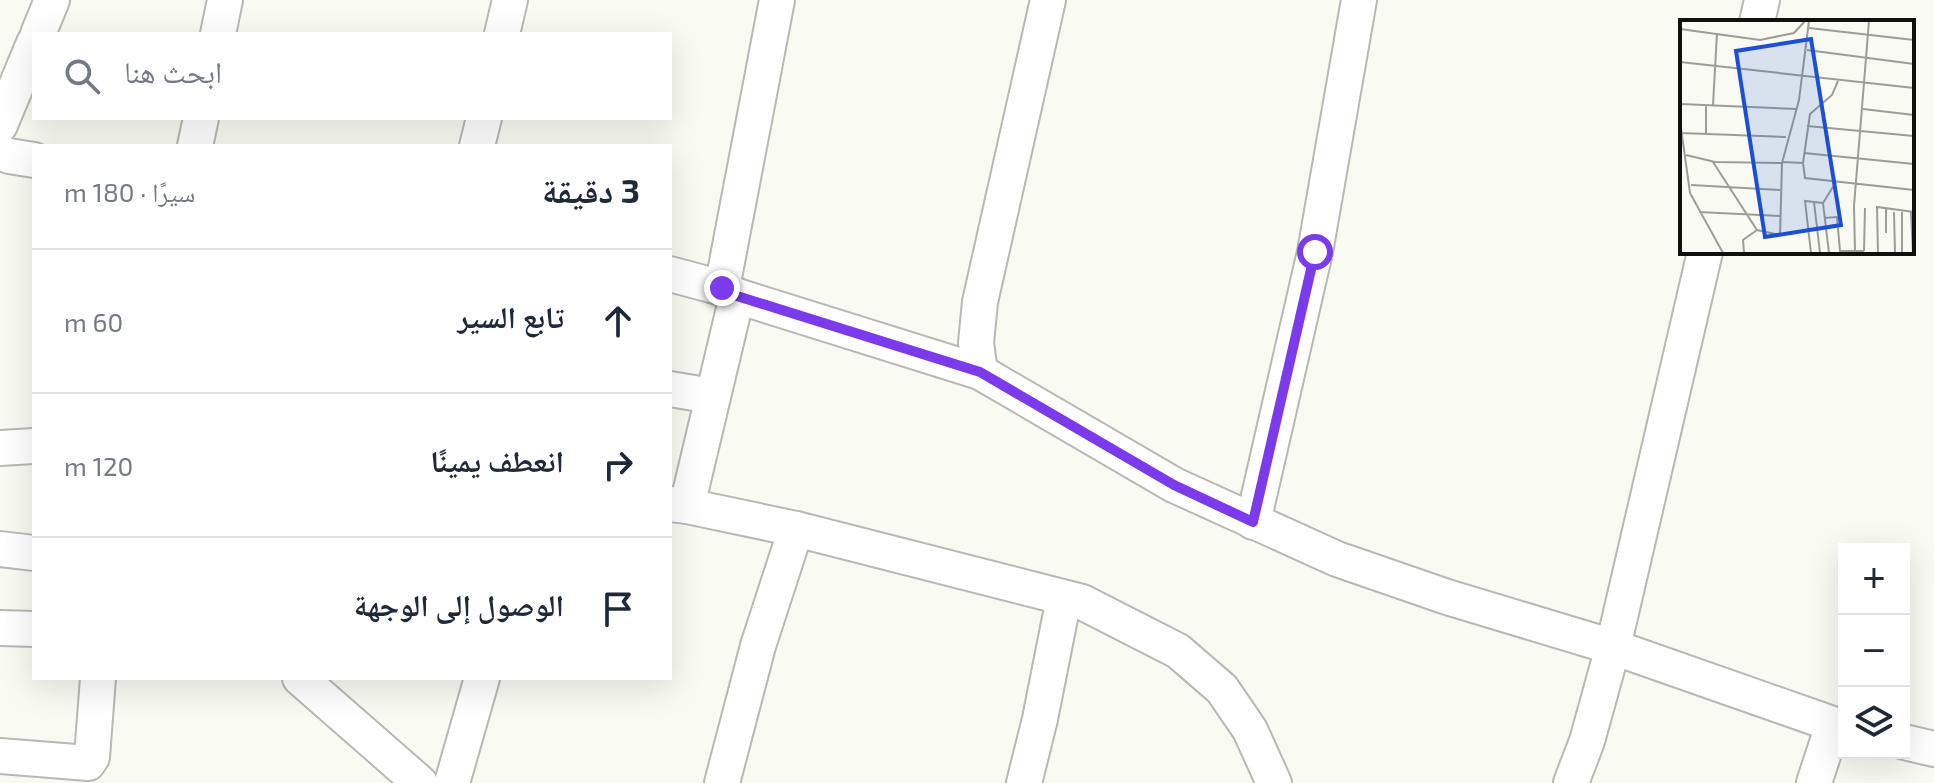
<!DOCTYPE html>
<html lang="ar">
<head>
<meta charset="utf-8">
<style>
  body { margin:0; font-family:"Exo 2","Noto Naskh Arabic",sans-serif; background:#f2f2f3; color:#1f2937; direction:rtl }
  .controls { position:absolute; right:24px; bottom:24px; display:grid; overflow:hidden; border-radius:0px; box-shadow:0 8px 32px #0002 }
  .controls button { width:72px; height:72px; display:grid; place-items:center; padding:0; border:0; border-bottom:2px solid #e0e1e3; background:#fff; color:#1f2937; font:40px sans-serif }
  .stop { position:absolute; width:24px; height:24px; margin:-18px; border:6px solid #7c3aed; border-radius:50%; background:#fff }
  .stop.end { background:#7c3aed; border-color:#fff; box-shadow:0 2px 8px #0008 }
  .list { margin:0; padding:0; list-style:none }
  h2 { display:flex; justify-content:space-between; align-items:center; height:104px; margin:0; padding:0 32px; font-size:34px }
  h2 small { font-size:26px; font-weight:400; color:#747a83 }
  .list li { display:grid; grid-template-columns:52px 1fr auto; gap:24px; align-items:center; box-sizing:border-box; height:144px; padding:0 32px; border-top:2px solid #e0e1e3 }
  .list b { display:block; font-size:30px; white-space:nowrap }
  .list em { font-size:26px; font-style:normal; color:#747a83 }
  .icon { flex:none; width:44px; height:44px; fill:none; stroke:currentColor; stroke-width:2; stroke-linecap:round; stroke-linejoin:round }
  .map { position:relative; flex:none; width:1934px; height:783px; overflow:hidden; direction:ltr }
  .search { position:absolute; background:#fff; box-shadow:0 8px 32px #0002; left:32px; top:32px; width:640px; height:88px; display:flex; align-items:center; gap:20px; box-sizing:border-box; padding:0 28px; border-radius:0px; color:#747a83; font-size:30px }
  .panel { position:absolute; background:#fff; box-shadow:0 8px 32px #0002; left:32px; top:144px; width:640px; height:536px; border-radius:0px; direction:rtl }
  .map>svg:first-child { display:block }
</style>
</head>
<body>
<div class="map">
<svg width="1934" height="783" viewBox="0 0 1934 783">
  <rect width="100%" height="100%" fill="#f9fbf3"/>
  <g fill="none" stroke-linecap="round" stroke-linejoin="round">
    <!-- minor casing -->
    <g stroke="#b7b9b2" stroke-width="38">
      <g id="minor">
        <path d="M1757,22L1762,0"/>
        <path d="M38,34L52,0"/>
        <path d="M218,34L225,0"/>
        <path d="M502,34L510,0"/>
        <path d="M0,125L34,43"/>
        <path d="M195,146L201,118"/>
        <path d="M477,146L484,118"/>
        <path d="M0,152L9,156L34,160"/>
        <path d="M670,274L722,288L737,296L980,372L1174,485L1337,559L1447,597L1613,647L1844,728"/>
        <path d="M722,288L777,0"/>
        <path d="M980,372L976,343L980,302L1048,0"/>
        <path d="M670,389L712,396"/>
        <path d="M0,448L34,446"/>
        <path d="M670,504L687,506L737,296"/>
        <path d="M687,506L796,529L1082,602L1178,651L1222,689L1250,730L1274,783"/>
        <path d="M1253,522L1315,252L1359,0"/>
        <path d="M0,549L34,553"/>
        <path d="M0,628L34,629"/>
        <path d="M300,678L420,783"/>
        <path d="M1904,742L1934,749"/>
        <path d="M0,756L88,763L92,757L98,678"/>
        <path d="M452,783L482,678"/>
        <path d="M722,783L758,646L796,529"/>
        <path d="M1024,783L1040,719L1064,598"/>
        <path d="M1571,783L1587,741L1613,647L1705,252"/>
        <path d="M1814,783L1833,725"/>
      </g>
    </g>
    <!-- minor -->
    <use href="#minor" stroke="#fff" stroke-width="34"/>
  </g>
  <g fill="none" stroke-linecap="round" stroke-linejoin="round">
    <!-- route -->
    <path stroke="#7c3aed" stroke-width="10" d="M722,288L737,296L980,372L1174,485L1253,522L1315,252"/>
  </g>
  <!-- overview -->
  <g transform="translate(1680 20)">
    <rect width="234" height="234" fill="#f9fbf3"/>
    <path fill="none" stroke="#9c9d97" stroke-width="2" d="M129,8L234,20M0,9L80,20L114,13L125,1M127,30L234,44M0,42L234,68M0,84L116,89M33,85L37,13M183,89L234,95M0,101L10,173L43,233M127,106L234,116M1,113L106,117M26,114V85M124,133L234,144M6,135L35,142L102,143M33,142L77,210L100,215L102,143L119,80L129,1M103,142L123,143L125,158L234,170M123,143L130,94L152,75L158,61M11,165L100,170M134,182L140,233M206,188V213M19,192L100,196M214,192L215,233M231,192L233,233M144,198L157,197L160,231H184M175,231L174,186L189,1M184,231L185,188M64,233L63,220L77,210M131,233L125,181L143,183M149,233L143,183L156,162M198,233L197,187L234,192M222,233V192"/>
    <path fill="#1d4ed8" fill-opacity="0.15" stroke="#1d4ed8" stroke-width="4" d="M131,19L161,205L85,217L56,31Z"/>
    <rect width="234" height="234" fill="none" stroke="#10110e" stroke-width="4"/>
  </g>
</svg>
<div class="controls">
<button>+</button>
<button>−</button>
<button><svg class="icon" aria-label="layers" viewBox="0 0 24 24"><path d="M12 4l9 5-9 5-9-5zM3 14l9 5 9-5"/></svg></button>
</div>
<div class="stop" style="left:1315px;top:252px"></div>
<div class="stop end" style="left:722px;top:288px"></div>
<div class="search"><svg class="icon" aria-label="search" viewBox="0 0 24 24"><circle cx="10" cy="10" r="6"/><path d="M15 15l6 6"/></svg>ابحث هنا</div>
<section class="panel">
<h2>3 دقيقة<small>سيرًا · 180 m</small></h2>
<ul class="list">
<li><svg class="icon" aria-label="ahead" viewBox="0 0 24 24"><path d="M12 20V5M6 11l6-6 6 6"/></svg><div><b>تابع السير</b></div><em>60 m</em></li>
<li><svg class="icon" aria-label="right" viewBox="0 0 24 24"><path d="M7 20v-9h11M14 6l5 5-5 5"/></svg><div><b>انعطف يمينًا</b></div><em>120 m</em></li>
<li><svg class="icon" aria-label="arrive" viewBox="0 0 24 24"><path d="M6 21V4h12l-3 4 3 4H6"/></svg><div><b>الوصول إلى الوجهة</b></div></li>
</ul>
</section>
</div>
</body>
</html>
